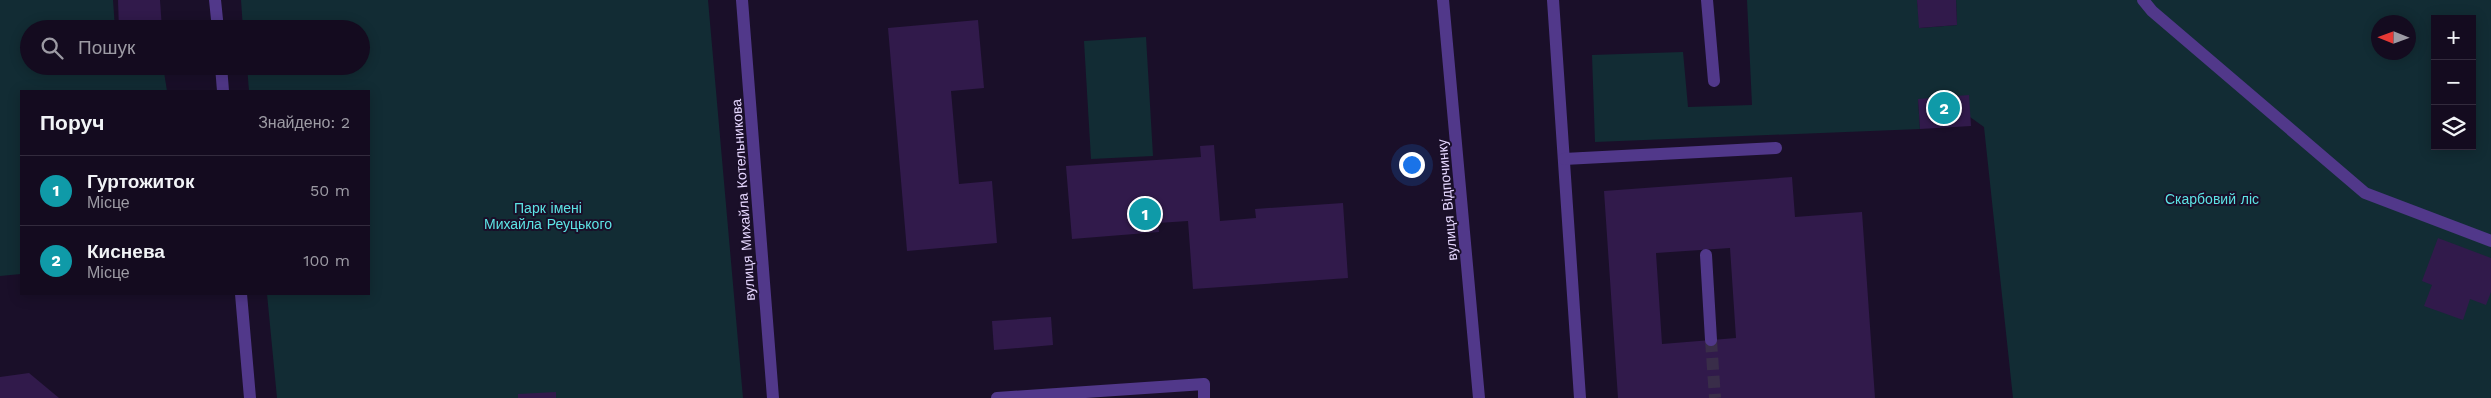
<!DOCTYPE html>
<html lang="uk">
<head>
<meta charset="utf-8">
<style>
  body { margin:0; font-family:"Work Sans",sans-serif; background:#1d1428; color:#f1f3f6 }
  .controls { position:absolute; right:15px; top:15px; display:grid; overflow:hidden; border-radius:0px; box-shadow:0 2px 12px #0003 }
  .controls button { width:45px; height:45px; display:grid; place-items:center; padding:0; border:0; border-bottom:1px solid #332b3d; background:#140b1f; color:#f1f3f6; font:25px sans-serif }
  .compass { position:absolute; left:2371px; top:15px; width:45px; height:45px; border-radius:50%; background:#140b1f; box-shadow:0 2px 12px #0003; rotate:271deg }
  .you { position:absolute; left:1411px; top:164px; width:18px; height:18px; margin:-12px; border:4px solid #fff; border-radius:50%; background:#1a73e8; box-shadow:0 0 0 8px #1a73e833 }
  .badge { display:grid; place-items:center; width:32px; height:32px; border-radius:50%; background:#03a5ff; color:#fff; font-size:16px; font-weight:700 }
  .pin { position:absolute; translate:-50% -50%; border:2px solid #fff; box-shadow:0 1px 5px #0006 }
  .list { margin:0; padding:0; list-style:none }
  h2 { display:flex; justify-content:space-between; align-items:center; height:65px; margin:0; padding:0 20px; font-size:21px }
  h2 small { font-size:16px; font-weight:400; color:#9d9ba4 }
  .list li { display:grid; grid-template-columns:32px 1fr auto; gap:15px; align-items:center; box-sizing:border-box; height:70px; padding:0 20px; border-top:1px solid #332b3d }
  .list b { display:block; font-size:19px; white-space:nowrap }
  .list p { margin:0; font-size:16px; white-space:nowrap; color:#9d9ba4 }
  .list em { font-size:16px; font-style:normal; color:#9d9ba4 }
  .icon { flex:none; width:28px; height:28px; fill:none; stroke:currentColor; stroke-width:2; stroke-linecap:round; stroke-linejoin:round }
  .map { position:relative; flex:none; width:2491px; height:398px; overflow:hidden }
  .search { position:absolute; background:#140b1f; box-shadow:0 2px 12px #0003; left:20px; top:20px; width:350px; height:55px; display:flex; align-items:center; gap:12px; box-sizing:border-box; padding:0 18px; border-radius:28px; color:#9d9ba4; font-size:19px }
  .panel { position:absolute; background:#140b1f; box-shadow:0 2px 12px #0003; left:20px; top:90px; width:350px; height:205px; border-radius:0px }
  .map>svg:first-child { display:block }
</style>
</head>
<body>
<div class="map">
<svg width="2491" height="398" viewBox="0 0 2491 398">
  <rect width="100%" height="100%" fill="#1a0f29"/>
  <!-- green -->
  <g fill="#122c34" fill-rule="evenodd">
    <path d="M0,0H113L115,29H29V66H163L167,91H21V274L0,276Z"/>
    <path d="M241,0H708L743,398H277L267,294H369V91H249L247,66H361V29H243Z"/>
    <path d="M1747,0H1917L1920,28L1957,25L1956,0H2491V398H2013L1984,127L1970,117L1918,99L1920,129L1595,142L1592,55L1683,52L1688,107L1752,105ZM2435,19H2472V146H2435ZM2378,22H2408V52H2378Z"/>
    <path d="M1146,37L1153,156L1091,159L1084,41Z"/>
  </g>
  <!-- building -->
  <g fill="#311a4b" fill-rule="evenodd">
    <path d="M118,0H160L162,29H119Z"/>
    <path d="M1917,0H1956L1957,25L1919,28Z"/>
    <path d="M978,20L984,88L951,91L959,184L992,181L997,243L907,251L888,28Z"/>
    <path d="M1969,95L1971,126L1920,129L1918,99Z"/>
    <path d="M1214,145L1220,221L1256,218L1255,209L1343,203L1348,278L1193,289L1188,221L1158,223L1159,232L1072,239L1066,166L1201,157L1200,146Z"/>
    <path d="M1792,177L1795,217L1862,212L1875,398H1618L1604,191ZM1730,248L1736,338L1662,344L1656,253Z"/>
    <path d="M2438,238L2491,258V292L2486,305L2470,299L2463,320L2424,306L2432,285L2422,281Z"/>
    <path d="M1051,317L1053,345L994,350L992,321Z"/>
    <path d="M29,373L59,398H0V377Z"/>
    <path d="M556,392V398H518V394Z"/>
  </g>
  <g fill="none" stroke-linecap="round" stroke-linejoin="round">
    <!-- minor-tunnel -->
    <path stroke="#392d49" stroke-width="12" stroke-dasharray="12 6" stroke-linecap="butt" d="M1711,340L1715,398"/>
    <!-- minor -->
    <g stroke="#51388a" stroke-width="12">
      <path d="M215,0L218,29"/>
      <path d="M742,0L773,398"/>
      <path d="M1443,0L1479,398"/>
      <path d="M1553,0L1580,398"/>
      <path d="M1707,0L1714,81"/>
      <path d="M2143,0L2152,11L2365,193L2491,241"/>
      <path d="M221,66L223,91"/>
      <path d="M1564,159L1776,148"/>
      <path d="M1706,255L1711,340"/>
      <path d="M241,294L250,398"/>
      <path d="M997,398L1204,384V398"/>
    </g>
  </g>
  <g text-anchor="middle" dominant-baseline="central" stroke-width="4" stroke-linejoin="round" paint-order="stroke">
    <!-- park labels -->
    <g font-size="14" fill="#5de4e5" stroke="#1a0f29">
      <text x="2212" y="199">Скарбовий ліс</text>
      <text x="548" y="208">Парк імені<tspan x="548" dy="16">Михайла Реуцького</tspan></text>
    </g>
    <!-- street labels -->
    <g font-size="14" fill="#e6d7ff" stroke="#1a0f29">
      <text transform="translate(743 200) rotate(-94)">вулиця Михайла Котельникова</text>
      <text transform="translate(1447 200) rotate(-95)">вулиця Відпочинку</text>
    </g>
  </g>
</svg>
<div class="controls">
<button>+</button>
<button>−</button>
<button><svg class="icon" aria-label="layers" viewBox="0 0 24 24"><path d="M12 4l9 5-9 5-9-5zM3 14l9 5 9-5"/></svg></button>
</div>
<svg class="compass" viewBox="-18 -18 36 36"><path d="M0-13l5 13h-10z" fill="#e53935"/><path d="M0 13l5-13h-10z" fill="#9d9ba4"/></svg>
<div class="you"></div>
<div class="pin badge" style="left:1145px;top:214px;background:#0f9aa8">1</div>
<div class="pin badge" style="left:1944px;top:108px;background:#0f9aa8">2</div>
<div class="search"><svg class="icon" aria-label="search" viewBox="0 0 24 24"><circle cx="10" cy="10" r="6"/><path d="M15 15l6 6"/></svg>Пошук</div>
<section class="panel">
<h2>Поруч<small>Знайдено: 2</small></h2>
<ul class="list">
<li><span class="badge" style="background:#0f9aa8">1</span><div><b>Гуртожиток</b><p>Місце</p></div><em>50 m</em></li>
<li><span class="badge" style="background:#0f9aa8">2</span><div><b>Киснева</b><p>Місце</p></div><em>100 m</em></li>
</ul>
</section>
</div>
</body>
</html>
